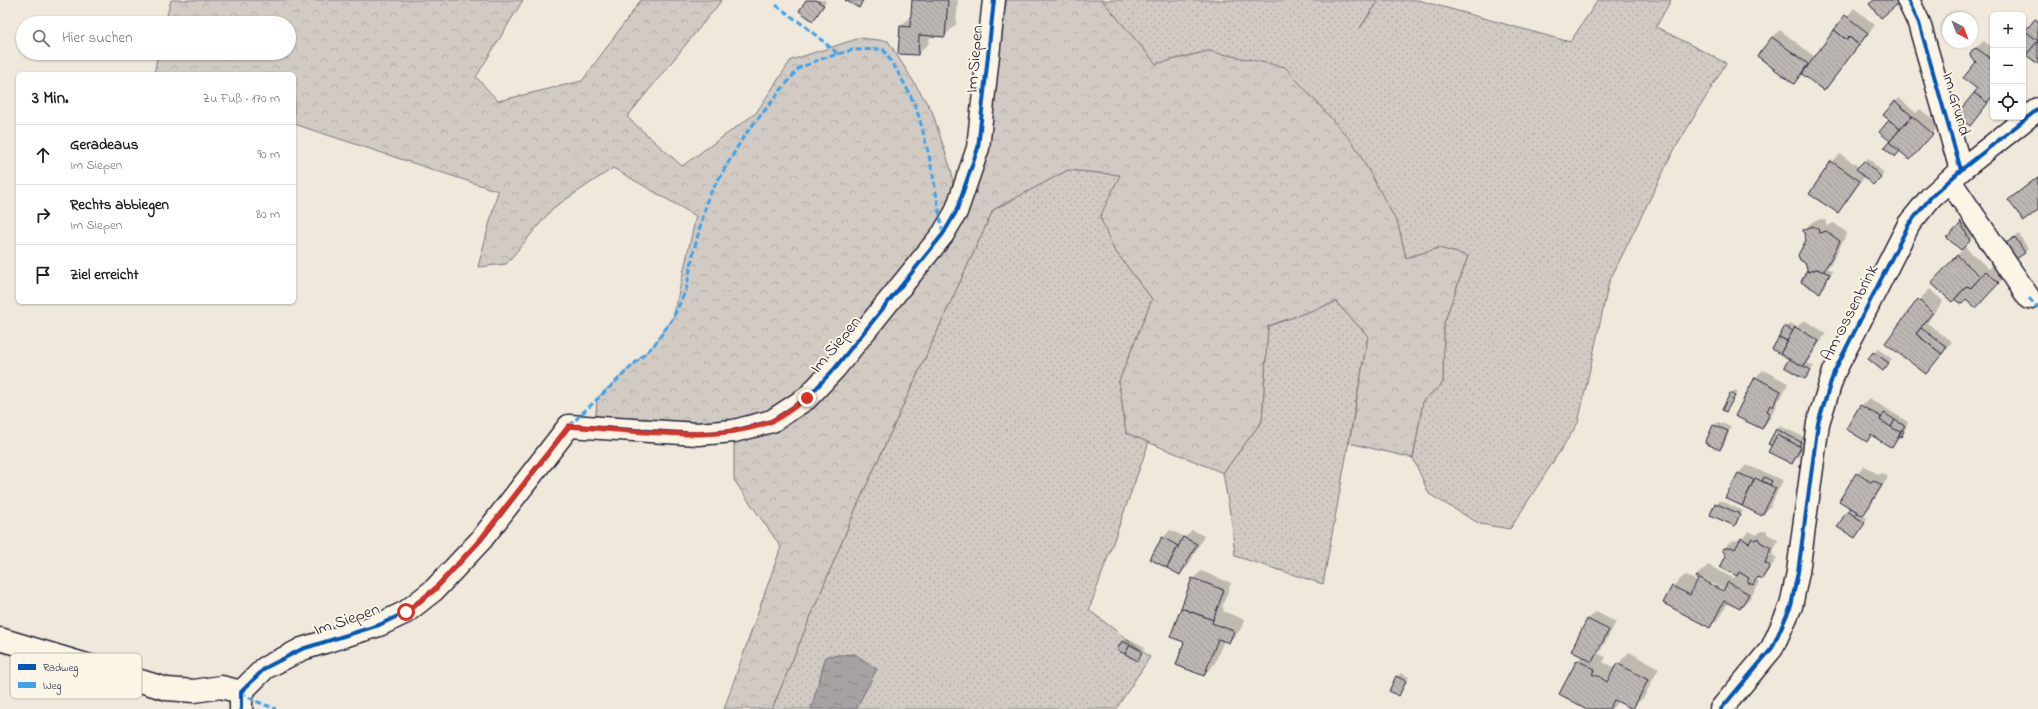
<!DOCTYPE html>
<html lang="de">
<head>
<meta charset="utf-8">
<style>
  body { margin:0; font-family:"Indie Flower",sans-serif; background:#f6f6f6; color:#202124 }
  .controls { position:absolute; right:12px; top:12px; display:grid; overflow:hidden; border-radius:6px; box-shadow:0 1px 3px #0004 }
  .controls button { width:36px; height:36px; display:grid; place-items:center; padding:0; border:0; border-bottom:1px solid #e0e0e0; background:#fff; color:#202124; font:20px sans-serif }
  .compass { position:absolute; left:1942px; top:12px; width:36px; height:36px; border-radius:50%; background:#fff; box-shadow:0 1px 3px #0004; rotate:138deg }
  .stop { position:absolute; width:12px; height:12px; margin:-9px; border:3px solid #d93025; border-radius:50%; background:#fff }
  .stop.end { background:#d93025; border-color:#fff; box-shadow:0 1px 4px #0008 }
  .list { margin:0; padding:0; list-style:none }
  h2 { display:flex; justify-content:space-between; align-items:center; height:52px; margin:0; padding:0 16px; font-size:17px }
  h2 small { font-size:13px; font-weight:400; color:#757577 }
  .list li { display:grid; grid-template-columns:26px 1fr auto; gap:12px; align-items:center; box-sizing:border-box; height:60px; padding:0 16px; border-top:1px solid #e0e0e0 }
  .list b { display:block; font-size:15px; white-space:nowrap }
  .list p { margin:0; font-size:13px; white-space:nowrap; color:#757577 }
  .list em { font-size:13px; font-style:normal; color:#757577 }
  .icon { flex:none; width:22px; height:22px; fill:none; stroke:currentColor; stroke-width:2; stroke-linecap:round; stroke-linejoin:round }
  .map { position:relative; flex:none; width:2038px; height:709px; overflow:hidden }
  .search { position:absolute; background:#fff; box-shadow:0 1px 3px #0004; left:16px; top:16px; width:280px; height:44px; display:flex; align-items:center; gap:10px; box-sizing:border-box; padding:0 14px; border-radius:22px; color:#757577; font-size:15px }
  .panel { position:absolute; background:#fff; box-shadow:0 1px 3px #0004; left:16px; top:72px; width:280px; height:232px; border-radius:6px }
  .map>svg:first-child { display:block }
</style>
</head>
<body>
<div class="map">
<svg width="2038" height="709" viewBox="0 0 2038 709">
  <defs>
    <pattern id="grass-dots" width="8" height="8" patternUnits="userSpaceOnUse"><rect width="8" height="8" fill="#d1cbc3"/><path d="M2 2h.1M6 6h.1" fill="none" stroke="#b3aea8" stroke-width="1.8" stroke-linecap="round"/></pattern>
    <pattern id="forest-crowns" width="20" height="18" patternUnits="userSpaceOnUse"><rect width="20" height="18" fill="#d1cbc3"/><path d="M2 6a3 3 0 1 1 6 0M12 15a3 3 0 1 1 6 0" fill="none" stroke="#b3aea8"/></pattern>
    <pattern id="water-ripples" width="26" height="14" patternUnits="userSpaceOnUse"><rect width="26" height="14" fill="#a6a2a2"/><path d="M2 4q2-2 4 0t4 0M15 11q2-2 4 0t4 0" fill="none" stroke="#878485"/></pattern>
    <pattern id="building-back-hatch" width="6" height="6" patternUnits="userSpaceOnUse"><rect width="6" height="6" fill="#bcb7b3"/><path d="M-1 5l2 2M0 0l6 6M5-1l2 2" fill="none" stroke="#a19d9b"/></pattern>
  </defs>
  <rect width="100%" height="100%" fill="#efe8db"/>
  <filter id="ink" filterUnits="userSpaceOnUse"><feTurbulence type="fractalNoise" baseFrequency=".025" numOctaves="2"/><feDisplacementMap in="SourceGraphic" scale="8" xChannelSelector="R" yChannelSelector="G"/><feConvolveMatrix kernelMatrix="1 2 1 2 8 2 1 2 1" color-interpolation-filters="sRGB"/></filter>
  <g filter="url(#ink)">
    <!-- grass -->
    <g fill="url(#grass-dots)" stroke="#7a767f">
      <path d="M1102,0H1378L1360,28L1380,0H1418L1570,42L1598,0H1671L1656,27L1726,63L1672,154L1609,282L1578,423L1510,529L1480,524L1429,494L1413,458L1423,401L1443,383L1444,323L1468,256L1439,248L1406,258L1398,224L1208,51L1156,64Z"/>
      <path d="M1068,170L1120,175L1113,248L1152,299L1119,381L1126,433L1149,442L1089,610L1150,657L1116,709H772L856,508L993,210Z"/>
      <path d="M1336,302L1368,336L1323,584L1235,556L1232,525L1223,473L1262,421L1268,326Z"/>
    </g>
    <!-- forest -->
    <path fill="url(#forest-crowns)" stroke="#7a767f" d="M171,0H523L476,77L498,101L582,81L641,0H722L627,117L682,166L756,113L791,60L860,38L888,41L932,111L952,173L956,210L994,0H1102L1156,64L1208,51L1285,67L1354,144L1398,224L1406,258L1439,248L1468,256L1444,323L1443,383L1423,401L1413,458L1349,443L1368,336L1336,302L1268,326L1262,421L1223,473L1126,433L1119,381L1152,299L1113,248L1100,217L1120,175L1068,170L993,210L856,508L772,709H724L781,547L734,480V432L595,428L597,398L654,345L673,318L696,216L613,168L553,208L506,264L478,267L498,191L294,124V74H154L158,53H289V23H165Z"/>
    <!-- water -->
    <path fill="url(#water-ripples)" stroke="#716f79" d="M855,654L877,669L856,709H811L826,656Z"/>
    <!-- shadow -->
    <g fill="#0003" fill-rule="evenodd">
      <path d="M808,0H825L826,1L816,16Z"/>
      <path d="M913,0H958L956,24L945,36L930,35L929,43L918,54L901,26L912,15Z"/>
      <path d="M1854,8L1875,25L1831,82L1824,90L1803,74L1794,83L1772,37L1780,30L1815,57Z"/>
      <path d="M1984,41L1993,48V97L1970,125L1978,89L1977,62L1973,50Z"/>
      <path d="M1899,98L1916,113L1920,109L1940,125L1910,158L1880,131L1890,120L1884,114Z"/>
      <path d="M1840,154L1859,167L1868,158L1884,173L1873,184L1865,176L1845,204L1838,212L1832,162Z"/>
      <path d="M2038,176V209L2010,200L2017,193Z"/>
      <path d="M1821,219L1826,221V226L1834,223L1847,233L1831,264L1826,268L1833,271L1820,291L1802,282L1808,270L1807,240L1804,230L1812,222Z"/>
      <path d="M1965,220L1973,237L1964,246L1989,269L1994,264L2006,275L1983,299L1966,298L1962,302L1933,283L1962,250L1949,238Z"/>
      <path d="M2019,234L2028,249L2025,252L2004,245Z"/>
      <path d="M1930,289L1943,301L1927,323L1952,342L1926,373L1887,343L1919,300Z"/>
      <path d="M1804,320L1826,333L1807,363L1814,366L1805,378L1790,359L1773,349L1790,323L1797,327Z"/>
      <path d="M1878,349L1892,359L1883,369L1874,353Z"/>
      <path d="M1763,370L1788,383L1781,398L1775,404L1777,405L1769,420L1762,428L1736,415L1756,377Z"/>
      <path d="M1735,390L1738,392L1726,411L1731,394Z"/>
      <path d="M1869,398L1908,422L1904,432L1892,447L1872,435L1867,441L1861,406Z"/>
      <path d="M1718,422L1731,427L1724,445L1720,449L1706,443L1714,425Z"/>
      <path d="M1780,426L1808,439L1800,455L1792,463L1777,429Z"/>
      <path d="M1746,465L1783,480L1770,507L1762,515L1726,498L1739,473Z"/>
      <path d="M1865,466L1879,475L1881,473L1888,477L1870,507L1862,515L1867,518L1858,533L1852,508L1857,474Z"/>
      <path d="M1720,500L1743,511L1735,525L1711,514Z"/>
      <path d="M1170,530L1185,537L1192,530L1204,536L1188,566L1180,574L1152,559L1163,538Z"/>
      <path d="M1749,531L1757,535L1761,531H1767V534L1778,540L1772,555L1777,558L1769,570L1762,578L1760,577L1756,580L1759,582L1751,597L1740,608L1728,602L1721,616L1710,627L1665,603L1673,586L1685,575L1698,582L1700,579L1696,576L1708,565L1733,578L1737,575L1723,549L1731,541L1741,540ZM1703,578L1728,592L1727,594L1703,580Z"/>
      <path d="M1201,571L1231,583L1222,607L1224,608L1223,611L1245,620L1240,630L1229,642L1224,640L1215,663L1204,675L1186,642L1193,579Z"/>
      <path d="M1596,612L1616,622L1599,654L1606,657L1603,662L1615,668L1629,652L1659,668L1644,697L1632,708L1618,701L1612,709H1589L1560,693L1578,660L1582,656L1572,650L1588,619Z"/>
      <path d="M1127,638L1145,647L1137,659L1123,642Z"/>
      <path d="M1401,673L1409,677L1399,695L1397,677Z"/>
    </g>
    <!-- building -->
    <g fill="url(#building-back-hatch)" stroke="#22223b">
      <path d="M806,0H816L824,5L813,21L799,11Z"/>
      <path d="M845,0H863L859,8Z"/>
      <path d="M912,0H948L945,37L919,35L918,55L898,54L900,26L910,27Z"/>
      <path d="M1874,0H1896L1899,3L1881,18L1869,4Z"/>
      <path d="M1845,15L1868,33L1859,45L1849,37L1847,40L1834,30Z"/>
      <path d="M2035,19L2038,21V42L2025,31Z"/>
      <path d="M1834,30L1847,40L1849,37L1859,45L1824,91L1802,74Z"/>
      <path d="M2025,31L2038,41L2026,55L2023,52V33Z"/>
      <path d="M1772,37L1808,64L1794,84L1757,56Z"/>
      <path d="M2038,41V64L2026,55Z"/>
      <path d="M1976,48L1993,60V95L1987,103L1974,93L1977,89L1963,78L1976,62L1971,58L1970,54L1972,50Z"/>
      <path d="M1974,93L1988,103L1970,126L1956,115Z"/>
      <path d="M1895,101L1912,116L1900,129L1883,115Z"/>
      <path d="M1912,116L1933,134L1910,160L1889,142Z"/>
      <path d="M1889,120L1900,129L1890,141L1879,132Z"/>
      <path d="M1889,142L1900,151L1895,157L1884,148Z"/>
      <path d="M1831,161L1860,181L1838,213L1809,194Z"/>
      <path d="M1864,161L1881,177L1873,185L1856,169Z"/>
      <path d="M2038,177V210L2024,221L2008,200Z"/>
      <path d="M1960,221L1970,241L1961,250L1946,237H1948L1961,223Z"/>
      <path d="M1813,226L1818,229L1819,233L1826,231L1840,241L1823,273L1817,269L1808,272L1805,263L1800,260L1798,255L1806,240L1803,230Z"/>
      <path d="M2015,237L2025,253L2013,261L2003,245Z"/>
      <path d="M1957,255L1981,277L1971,288L1967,286L1952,302L1931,283Z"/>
      <path d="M1817,269L1830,274L1820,293L1801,282L1807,270L1808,272Z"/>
      <path d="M1986,271L1999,283L1976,308L1966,299L1962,304L1955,299L1967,286L1971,288Z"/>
      <path d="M1918,299L1932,313L1916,334L1942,354L1926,374L1885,343Z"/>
      <path d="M1785,326L1793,331L1787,341L1779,337Z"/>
      <path d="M1795,327L1819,341L1803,367L1780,354Z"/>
      <path d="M1921,328L1947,347L1942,354L1916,334Z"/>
      <path d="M1779,337L1787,341L1780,354L1772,349Z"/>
      <path d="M1873,352L1889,363L1883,371L1868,359Z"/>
      <path d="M1789,359L1811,370L1805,379L1784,367Z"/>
      <path d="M1755,377L1781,391L1773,407L1770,405L1767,411L1770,413L1762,429L1735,416Z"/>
      <path d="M1730,393L1735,396L1726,412L1722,410Z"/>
      <path d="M1860,405L1881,417L1880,420L1901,432L1892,448L1871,435L1867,442L1846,429Z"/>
      <path d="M1884,413L1895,420L1891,427L1880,420Z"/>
      <path d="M1895,420L1905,426L1900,432L1891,427Z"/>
      <path d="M1713,425L1728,431L1720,450L1705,443Z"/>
      <path d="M1776,429L1801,442L1799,446L1777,435L1772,446L1768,444Z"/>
      <path d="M1902,429L1904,431L1901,437L1899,436Z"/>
      <path d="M1777,435L1801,447L1792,464L1768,452Z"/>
      <path d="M1738,473L1754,480L1742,506L1725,498Z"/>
      <path d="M1856,473L1871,482L1873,480L1882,485L1863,516L1839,501Z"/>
      <path d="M1764,477L1772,481L1770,485L1762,481Z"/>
      <path d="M1755,478L1776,488L1762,516L1742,506Z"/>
      <path d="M1715,503L1740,514L1735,526L1710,515Z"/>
      <path d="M1851,508L1858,512L1855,517L1848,512Z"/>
      <path d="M1847,511L1865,523L1855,538L1837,527Z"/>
      <path d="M1162,537L1178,546L1167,568L1150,559Z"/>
      <path d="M1183,537L1197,544L1180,575L1167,568Z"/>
      <path d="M1741,538L1749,543L1752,538L1755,540L1759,538L1760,542L1771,548L1765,563L1770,566L1762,579L1757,577L1753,585L1747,582L1749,578L1739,572L1737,576L1720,567L1726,556L1722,549L1731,547L1735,549Z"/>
      <path d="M1697,576L1723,591L1728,582L1749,594L1740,609L1724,601L1710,628L1663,603L1672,586L1690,595L1698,579L1696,578Z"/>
      <path d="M1192,578L1224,590L1213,620L1181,608Z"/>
      <path d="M1181,608L1213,620L1212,623L1234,631L1229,643L1218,639L1204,676L1176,665L1184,642L1170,637Z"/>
      <path d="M1587,619L1609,630L1592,662L1571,651Z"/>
      <path d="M1122,641L1130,645L1125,654L1117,650Z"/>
      <path d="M1130,645L1142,651L1138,661L1125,654Z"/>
      <path d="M1577,660L1595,669L1592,674L1601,677V678L1607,682L1617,663L1648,680L1633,709L1614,700L1609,709H1587L1559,694Z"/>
      <path d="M1396,676L1406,681L1399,696L1389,691Z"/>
    </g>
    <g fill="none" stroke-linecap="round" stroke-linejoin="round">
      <!-- minor casing -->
      <g stroke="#22223b" stroke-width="25">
        <g id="minor">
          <path d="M1908,0L1919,23L1961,170"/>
          <path d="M1950,181L2029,298"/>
          <path d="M0,639L167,689L194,691L221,687L241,692"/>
          <path d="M241,709V692L265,668L302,649L379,625L406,612L434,590L481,540L569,426L698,434L734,431L772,421L807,398L835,368L943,234L956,212L978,148L994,0"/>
          <path d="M1721,709L1772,648L1791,606L1798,572L1818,423L1834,372L1909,224L1931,197L1961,170L2038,109"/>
        </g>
      </g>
      <!-- minor -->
      <use href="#minor" stroke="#fcf5e5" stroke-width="22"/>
      <!-- quiet -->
      <g stroke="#3ea2ec" stroke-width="3" stroke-dasharray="6 3" stroke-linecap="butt">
        <path d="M776,5L806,27L838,54"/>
        <path d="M2029,298L2038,308"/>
        <path d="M569,426L654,345L673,318L686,290L694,250L708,197L744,136L799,68L821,59L852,50L883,49C896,69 909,89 917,111C930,151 936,193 943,234"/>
        <path d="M241,692L253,700L276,709"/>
      </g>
      <!-- cycleway casing -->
      <g stroke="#fcf5e5" stroke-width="6">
        <g id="cycleway">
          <path d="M1908,0L1919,23L1961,170"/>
          <path d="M241,709V692L265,668L302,649L379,625L406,612L434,590L481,540L569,426L698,434L734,431L772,421L807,398L835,368L943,234L956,212L978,148L994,0"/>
          <path d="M1721,709L1772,648L1791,606L1798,572L1818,423L1834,372L1909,224L1931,197L1961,170L2038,109"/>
        </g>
      </g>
      <!-- cycleway -->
      <use href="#cycleway" stroke="#0057b8" stroke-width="4"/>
    </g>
  </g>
  <g fill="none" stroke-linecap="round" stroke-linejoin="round" filter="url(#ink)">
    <!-- route -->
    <path stroke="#d93025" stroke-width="5" d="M406,612L434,590L480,540L569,426C628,430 717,444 772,421C784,416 796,405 807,398"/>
  </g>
  <g text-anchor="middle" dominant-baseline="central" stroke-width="4" stroke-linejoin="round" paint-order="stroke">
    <!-- street labels -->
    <g font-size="17" fill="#22223b" stroke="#fcf5e5">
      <text transform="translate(975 59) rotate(-85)">Im Siepen</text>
      <text transform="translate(1956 104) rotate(74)">Im Grund</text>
      <text transform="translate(1850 313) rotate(-63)">Am Ossenbrink</text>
      <text transform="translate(836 345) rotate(-50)">Im Siepen</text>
      <text transform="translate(347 620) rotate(-19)">Im Siepen</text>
    </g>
  </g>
  <!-- legend -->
  <rect x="10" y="653" width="132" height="46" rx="6" fill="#fcf5e5" stroke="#bbb6b2" stroke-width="1"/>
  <rect x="18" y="664" width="18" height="6" fill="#0057b8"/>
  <rect x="18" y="682" width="18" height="6" fill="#3ea2ec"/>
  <g font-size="11" fill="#22223b">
    <text x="43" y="671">Radweg</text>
    <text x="43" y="689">Weg</text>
  </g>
</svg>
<div class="controls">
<button>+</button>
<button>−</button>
<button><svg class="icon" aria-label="locate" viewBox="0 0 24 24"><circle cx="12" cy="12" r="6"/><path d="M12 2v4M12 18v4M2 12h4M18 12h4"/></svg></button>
</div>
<svg class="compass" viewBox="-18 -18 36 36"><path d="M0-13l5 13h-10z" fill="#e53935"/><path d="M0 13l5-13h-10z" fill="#757577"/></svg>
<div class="stop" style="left:406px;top:612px"></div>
<div class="stop end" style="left:807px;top:398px"></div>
<div class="search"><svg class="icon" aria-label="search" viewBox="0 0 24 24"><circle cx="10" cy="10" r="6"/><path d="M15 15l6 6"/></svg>Hier suchen</div>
<section class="panel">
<h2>3 Min.<small>Zu Fuß · 170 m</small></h2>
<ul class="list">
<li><svg class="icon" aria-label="ahead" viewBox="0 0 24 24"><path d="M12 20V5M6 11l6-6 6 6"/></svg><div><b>Geradeaus</b><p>Im Siepen</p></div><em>90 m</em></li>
<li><svg class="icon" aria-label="right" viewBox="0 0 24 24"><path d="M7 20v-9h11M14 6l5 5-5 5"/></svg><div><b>Rechts abbiegen</b><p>Im Siepen</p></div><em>80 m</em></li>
<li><svg class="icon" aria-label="arrive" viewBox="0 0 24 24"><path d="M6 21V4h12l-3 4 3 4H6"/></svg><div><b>Ziel erreicht</b></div></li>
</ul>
</section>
</div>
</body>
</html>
